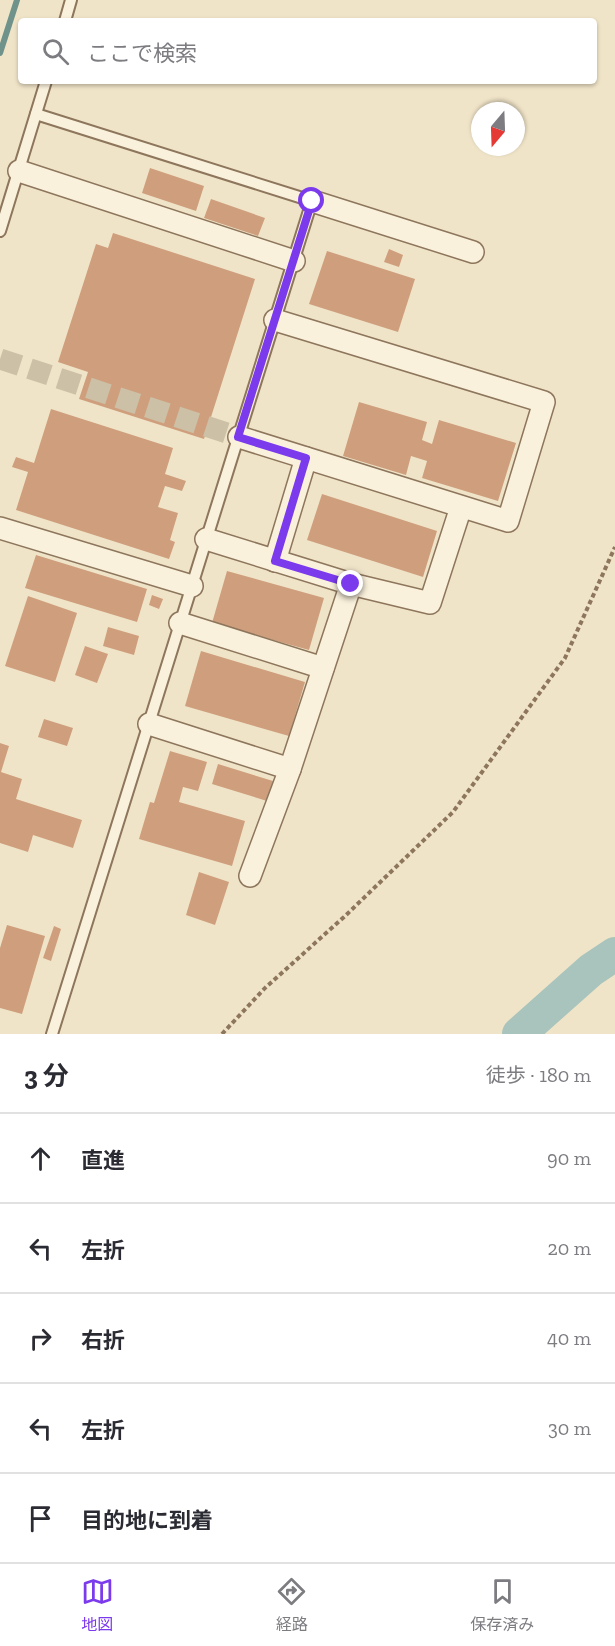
<!DOCTYPE html>
<html lang="ja">
<head>
<meta charset="utf-8">
<style>
  body { margin:0; font-family:"Zilla Slab","Noto Sans JP",serif; background:#f2f2f3; color:#2b2b33 }
  .compass { position:absolute; left:471px; top:102px; width:54px; height:54px; border-radius:50%; background:#fff; box-shadow:0 2px 4px #0004; rotate:199deg }
  .stop { position:absolute; width:18px; height:18px; margin:-14px; border:4px solid #7c3aed; border-radius:50%; background:#fff }
  .stop.end { background:#7c3aed; border-color:#fff; box-shadow:0 2px 6px #0008 }
  .list { margin:0; padding:0; list-style:none }
  h2 { display:flex; justify-content:space-between; align-items:center; height:78px; margin:0; padding:0 24px; font-size:26px }
  h2 small { font-size:20px; font-weight:400; color:#7c7c81 }
  .list li { display:grid; grid-template-columns:39px 1fr auto; gap:18px; align-items:center; box-sizing:border-box; height:90px; padding:0 24px; border-top:2px solid #e1e1e2 }
  .list b { display:block; font-size:22px; white-space:nowrap }
  .list em { font-size:20px; font-style:normal; color:#7c7c81 }
  .icon { flex:none; width:33px; height:33px; fill:none; stroke:currentColor; stroke-width:2; stroke-linecap:round; stroke-linejoin:round }
  .map { position:relative; flex:none; width:615px; height:1034px; overflow:hidden }
  .search { position:absolute; background:#fff; box-shadow:0 2px 4px #0004; left:18px; right:18px; top:18px; height:66px; display:flex; align-items:center; gap:15px; box-sizing:border-box; padding:0 21px; border-radius:6px; color:#7c7c81; font-size:22px }
  .sheet { height:528px; background:#fff }
  nav { display:flex; justify-content:space-around; align-items:center; box-sizing:border-box; height:84px; border-top:2px solid #e1e1e2; background:#fff; font-size:16px; color:#7c7c81 }
  nav a { display:grid; justify-items:center; gap:3px }
  nav .on { color:#7c3aed }
  .map>svg:first-child { display:block }
</style>
</head>
<body>
<div class="map">
<svg width="615" height="1034" viewBox="0 0 615 1034">
  <rect width="100%" height="100%" fill="#f0e4c8"/>
  <g fill="none" stroke-linecap="round" stroke-linejoin="round">
    <!-- stream -->
    <path stroke="#6f938a" stroke-width="6" d="M0,53L17,0"/>
    <!-- river -->
    <path stroke="#a9c4bc" stroke-width="34" d="M519,1034L591,970L615,954"/>
  </g>
  <!-- building -->
  <g fill="#cf9f7d">
    <path d="M150,168L204,186L196,211L142,193Z"/>
    <path d="M211,199L265,218L258,236L204,218Z"/>
    <path d="M113,233L255,279L204,439L79,399L88,372L58,362L96,244L108,248Z"/>
    <path d="M389,249L403,255L399,267L384,262Z"/>
    <path d="M327,251L415,279L398,332L309,304Z"/>
    <path d="M359,402L427,422L422,440L432,444L439,420L516,443L498,501L422,478L427,461L411,456L406,475L343,456Z"/>
    <path d="M51,409L173,448L165,474L186,481L182,491L165,486L158,507L178,513L170,540L175,542L169,559L16,510L28,472L12,467L16,457L34,463Z"/>
    <path d="M322,494L437,531L423,577L307,540Z"/>
    <path d="M36,555L147,589L137,622L25,588Z"/>
    <path d="M227,571L324,598L309,650L212,623Z"/>
    <path d="M152,595L163,599L159,609L149,605Z"/>
    <path d="M28,596L77,613L55,682L5,666Z"/>
    <path d="M108,627L139,636L134,655L103,646Z"/>
    <path d="M85,646L108,654L97,683L75,675Z"/>
    <path d="M201,651L305,682L289,736L185,706Z"/>
    <path d="M44,719L73,728L67,746L38,737Z"/>
    <path d="M0,743L9,746L1,772L22,779L16,799L82,820L73,848L33,835L28,852L0,843Z"/>
    <path d="M170,751L207,762L198,791L183,787L179,802L245,821L232,866L139,839L150,802L154,803Z"/>
    <path d="M218,764L273,781L267,801L212,784Z"/>
    <path d="M199,872L229,882L215,925L186,915Z"/>
    <path d="M7,925L45,936L22,1014L0,1008V948Z"/>
    <path d="M54,926L61,929L51,961L43,958Z"/>
  </g>
  <g fill="none" stroke-linecap="round" stroke-linejoin="round">
    <!-- minor-tunnel -->
    <path stroke="#ccc0a6" stroke-width="21" stroke-dasharray="21 10" stroke-linecap="butt" d="M0,359L239,437"/>
    <!-- service casing -->
    <g stroke="#8d765c" stroke-width="14">
      <g id="service">
        <path d="M65,21L71,0"/>
        <path d="M36,114L312,201L52,1034"/>
        <path d="M0,231L46,81"/>
      </g>
    </g>
    <!-- minor casing -->
    <g stroke="#8d765c" stroke-width="24">
      <g id="minor">
        <path d="M19,171L294,261"/>
        <path d="M312,201L473,252"/>
        <path d="M239,437L508,521L544,402L275,320"/>
        <path d="M0,528L192,586"/>
        <path d="M206,539L351,584L290,769"/>
        <path d="M275,561L306,458"/>
        <path d="M351,584L430,603L461,507"/>
        <path d="M180,623L323,668"/>
        <path d="M149,724L290,769L250,876"/>
      </g>
    </g>
    <!-- path -->
    <path stroke="#8d765c" stroke-width="4" stroke-dasharray="4.5 3" stroke-linecap="butt" d="M222,1034L265,988L344,917L453,812L565,658L615,547"/>
    <!-- service -->
    <use href="#service" stroke="#faf1dc" stroke-width="10"/>
    <!-- minor -->
    <use href="#minor" stroke="#faf1dc" stroke-width="21"/>
  </g>
  <g fill="none" stroke-linecap="round" stroke-linejoin="round">
    <!-- route -->
    <path stroke="#7c3aed" stroke-width="8" d="M312,201L238,437L306,458L275,561L351,584"/>
  </g>
</svg>
<svg class="compass" viewBox="-18 -18 36 36"><path d="M0-13l5 13h-10z" fill="#e53935"/><path d="M0 13l5-13h-10z" fill="#7c7c81"/></svg>
<div class="stop" style="left:312px;top:201px"></div>
<div class="stop end" style="left:351px;top:584px"></div>
<div class="search"><svg class="icon" aria-label="search" viewBox="0 0 24 24"><circle cx="10" cy="10" r="6"/><path d="M15 15l6 6"/></svg>ここで検索</div>
</div>
<section class="sheet">
<h2>3 分<small>徒歩 · 180 m</small></h2>
<ul class="list">
<li><svg class="icon" aria-label="ahead" viewBox="0 0 24 24"><path d="M12 20V5M6 11l6-6 6 6"/></svg><div><b>直進</b></div><em>90 m</em></li>
<li><svg class="icon" aria-label="left" viewBox="0 0 24 24"><path d="M17 20v-9H6M10 6l-5 5 5 5"/></svg><div><b>左折</b></div><em>20 m</em></li>
<li><svg class="icon" aria-label="right" viewBox="0 0 24 24"><path d="M7 20v-9h11M14 6l5 5-5 5"/></svg><div><b>右折</b></div><em>40 m</em></li>
<li><svg class="icon" aria-label="left" viewBox="0 0 24 24"><path d="M17 20v-9H6M10 6l-5 5 5 5"/></svg><div><b>左折</b></div><em>30 m</em></li>
<li><svg class="icon" aria-label="arrive" viewBox="0 0 24 24"><path d="M6 21V4h12l-3 4 3 4H6"/></svg><div><b>目的地に到着</b></div></li>
</ul>
</section>
<nav>
<a class="on"><svg class="icon" aria-label="map" viewBox="0 0 24 24"><path d="M3 6l6-2 6 2 6-2v14l-6 2-6-2-6 2zM9 4v14M15 6v14"/></svg>地図</a>
<a><svg class="icon" aria-label="directions" viewBox="0 0 24 24"><path d="M12 3l9 9-9 9-9-9zM9 14v-3h6M13 9l2 2-2 2"/></svg>経路</a>
<a><svg class="icon" aria-label="saved" viewBox="0 0 24 24"><path d="M7 4h10v16l-5-4-5 4z"/></svg>保存済み</a>
</nav>
</body>
</html>
